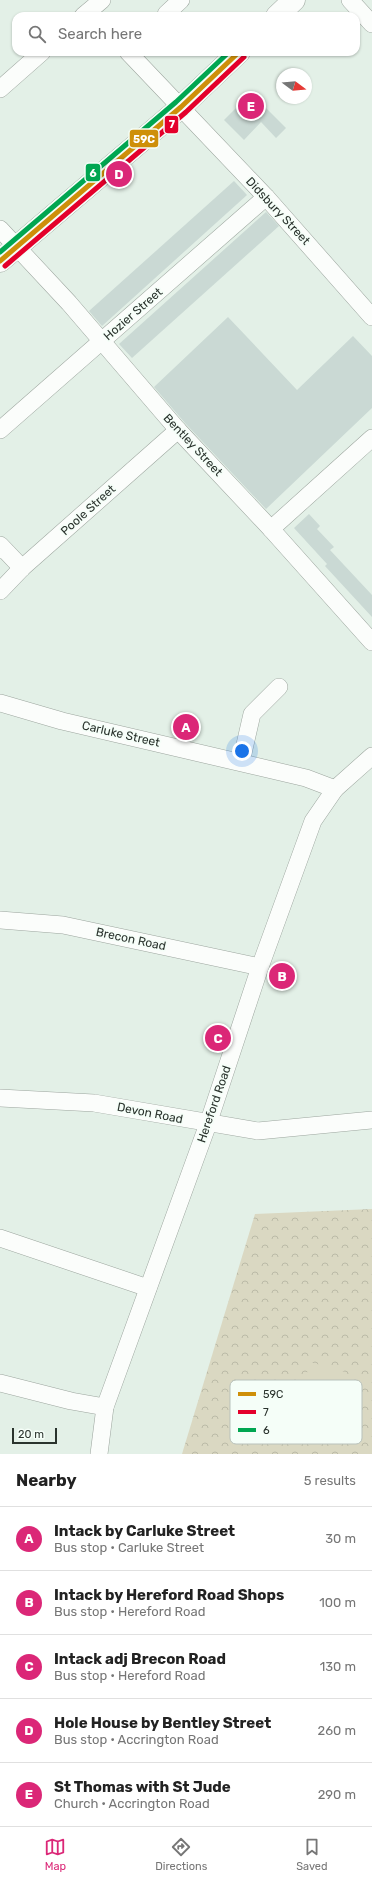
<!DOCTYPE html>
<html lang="en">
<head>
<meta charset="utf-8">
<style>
  body { margin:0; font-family:Rubik,sans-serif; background:#f2f2f2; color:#222 }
  .compass { position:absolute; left:276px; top:68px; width:36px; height:36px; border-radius:50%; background:#fff; box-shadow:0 1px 3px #0004; rotate:106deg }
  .scale { position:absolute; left:12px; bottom:10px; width:45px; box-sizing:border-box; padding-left:4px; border:2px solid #2a332d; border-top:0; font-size:11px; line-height:14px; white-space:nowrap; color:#2a332d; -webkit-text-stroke:3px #f5fef8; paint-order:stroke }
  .you { position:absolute; left:242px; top:751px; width:14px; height:14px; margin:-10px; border:3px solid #fff; border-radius:50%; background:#1a73e8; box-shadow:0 0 0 6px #1a73e833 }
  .badge { display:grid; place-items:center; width:26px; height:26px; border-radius:50%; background:#db2777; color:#fff; font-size:13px; font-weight:700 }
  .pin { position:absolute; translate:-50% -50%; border:2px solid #fff; box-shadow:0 1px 4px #0006 }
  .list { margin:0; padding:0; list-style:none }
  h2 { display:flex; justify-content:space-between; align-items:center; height:52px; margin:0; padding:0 16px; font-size:17px }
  h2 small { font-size:13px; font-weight:400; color:#767676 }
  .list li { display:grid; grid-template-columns:26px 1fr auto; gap:12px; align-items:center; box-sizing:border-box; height:64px; padding:0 16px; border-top:1px solid #e0e0e0 }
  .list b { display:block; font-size:15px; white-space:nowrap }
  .list p { margin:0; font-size:13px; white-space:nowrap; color:#767676 }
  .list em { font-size:13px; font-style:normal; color:#767676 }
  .icon { flex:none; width:22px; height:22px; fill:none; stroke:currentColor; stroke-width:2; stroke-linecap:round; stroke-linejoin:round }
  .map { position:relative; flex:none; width:372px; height:1454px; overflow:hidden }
  .search { position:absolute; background:#fff; box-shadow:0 1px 3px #0004; left:12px; right:12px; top:12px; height:44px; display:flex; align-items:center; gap:10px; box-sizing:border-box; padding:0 14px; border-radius:12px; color:#767676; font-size:15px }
  .sheet { height:372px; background:#fff }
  nav { display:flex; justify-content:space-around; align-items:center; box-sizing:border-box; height:56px; border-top:1px solid #e0e0e0; background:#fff; font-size:11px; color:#767676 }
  nav a { display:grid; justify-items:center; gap:2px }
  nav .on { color:#db2777 }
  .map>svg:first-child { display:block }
</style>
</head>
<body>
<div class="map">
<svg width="372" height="1454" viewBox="0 0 372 1454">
  <defs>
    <pattern id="forest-crowns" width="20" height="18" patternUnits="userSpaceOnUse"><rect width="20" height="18" fill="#dad8c2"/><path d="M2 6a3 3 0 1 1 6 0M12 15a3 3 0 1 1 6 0" fill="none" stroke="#bbbaa7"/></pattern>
  </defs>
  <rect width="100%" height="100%" fill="#e3f0e7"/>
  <!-- forest -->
  <path fill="url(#forest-crowns)" d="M372,1209V1454H182L255,1214Z"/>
  <!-- garden -->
  <path fill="#dad8c2" d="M310,1362L345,1372L329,1430L294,1421Z"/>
  <!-- building -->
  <g fill="#cad9d4">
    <path d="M251,93L286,128L276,138L261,122L244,140L224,120Z"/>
    <path d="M234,181L247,195L102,326L89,311Z"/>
    <path d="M266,212L279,226L132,358L119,344Z"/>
    <path d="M228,317L297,390L353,336L372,356V408L266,509L185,423L154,387Z"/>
    <path d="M309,514L320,526L317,529L334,547L330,550L372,595V617L325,566L327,564L294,528Z"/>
  </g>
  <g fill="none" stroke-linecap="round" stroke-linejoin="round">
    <!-- street casing -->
    <g stroke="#9ca59e" stroke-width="18">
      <g id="street">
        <path d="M350,0L372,24"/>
        <path d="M166,14L181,0"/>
        <path d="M83,16L102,0"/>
        <path d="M128,52L266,197L372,317"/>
        <path d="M0,89L42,52"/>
        <path d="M0,229L69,303L178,430L271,529L372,642"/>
        <path d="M0,430L266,197"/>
        <path d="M271,529L372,438"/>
        <path d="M0,545L22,568"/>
        <path d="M0,591L22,568L178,430"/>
        <path d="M0,703L62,721L306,778L335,789"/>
        <path d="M241,762L252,714L279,687"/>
        <path d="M0,920L63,925L260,967"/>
        <path d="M0,1098L94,1103L258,1131L372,1120"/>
        <path d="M0,1238L148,1288"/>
        <path d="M0,1383L71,1401L105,1407"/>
        <path d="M99,1454L105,1407L208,1124L260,967L313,821L335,789L372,756"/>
      </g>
    </g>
    <!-- primary casing -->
    <g stroke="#9ca59e" stroke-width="23">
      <g id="primary">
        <path d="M277,16L294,0"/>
        <path d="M0,261L181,107L239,52"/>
      </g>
    </g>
    <!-- street -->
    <use href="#street" stroke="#fbfdfb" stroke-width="17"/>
    <!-- primary -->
    <use href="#primary" stroke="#fbfdfb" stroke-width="22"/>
    <!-- bus-1 casing -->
    <g stroke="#f5fef8" stroke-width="8">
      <path id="bus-1" d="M0,261L181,107L239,52"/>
    </g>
    <!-- bus-2 casing -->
    <g stroke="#f5fef8" stroke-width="8">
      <path id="bus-2" d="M5,266L186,112L244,57"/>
    </g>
    <!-- bus-3 casing -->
    <g stroke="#f5fef8" stroke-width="8">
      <path id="bus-3" d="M0,252L176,102L229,52"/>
    </g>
    <!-- bus-1 -->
    <use href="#bus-1" stroke="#ce8f09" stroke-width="5"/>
    <!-- bus-2 -->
    <use href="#bus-2" stroke="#e4002b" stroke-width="5"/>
    <!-- bus-3 -->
    <use href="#bus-3" stroke="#00a651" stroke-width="5"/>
  </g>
  <g text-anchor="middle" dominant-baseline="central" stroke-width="3.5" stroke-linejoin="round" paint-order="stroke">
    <!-- street labels -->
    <g font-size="12" fill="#2a332d" stroke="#f5fef8">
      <text transform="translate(278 211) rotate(47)">Didsbury Street</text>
      <text transform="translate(133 314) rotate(-41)">Hozier Street</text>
      <text transform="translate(193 445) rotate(47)">Bentley Street</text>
      <text transform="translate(88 510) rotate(-42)">Poole Street</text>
      <text transform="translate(121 734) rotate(13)">Carluke Street</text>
      <text transform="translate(131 939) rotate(12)">Brecon Road</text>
      <text transform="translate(214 1104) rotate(-71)">Hereford Road</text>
      <text transform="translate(150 1113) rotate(11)">Devon Road</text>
    </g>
  </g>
  <!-- legend -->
  <rect x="230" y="1380" width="132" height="64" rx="6" fill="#f5fef8" stroke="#b8c1bb" stroke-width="1"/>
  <rect x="238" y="1392" width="18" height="4" fill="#ce8f09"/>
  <rect x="238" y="1410" width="18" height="4" fill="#e4002b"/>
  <rect x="238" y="1428" width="18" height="4" fill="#00a651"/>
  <g font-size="11" fill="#2a332d">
    <text x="263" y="1398">59C</text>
    <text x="263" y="1416">7</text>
    <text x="263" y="1434">6</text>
  </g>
  <g stroke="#f5fef8" stroke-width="1.5">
    <rect x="164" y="115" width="15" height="19" rx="4" fill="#e4002b"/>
    <rect x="129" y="129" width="30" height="19" rx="4" fill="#ce8f09"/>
    <rect x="85" y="163" width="16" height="19" rx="4" fill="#00a651"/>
  </g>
  <g font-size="11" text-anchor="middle" font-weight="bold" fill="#fff">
    <text x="172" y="128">7</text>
    <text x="144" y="143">59C</text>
    <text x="93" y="177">6</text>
  </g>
</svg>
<svg class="compass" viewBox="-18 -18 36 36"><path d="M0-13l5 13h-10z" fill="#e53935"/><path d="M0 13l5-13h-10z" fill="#767676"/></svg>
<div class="scale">20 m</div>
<div class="you"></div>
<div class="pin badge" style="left:186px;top:727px">A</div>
<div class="pin badge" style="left:282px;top:976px">B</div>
<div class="pin badge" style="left:218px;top:1038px">C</div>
<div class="pin badge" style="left:119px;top:174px">D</div>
<div class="pin badge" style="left:251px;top:106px">E</div>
<div class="search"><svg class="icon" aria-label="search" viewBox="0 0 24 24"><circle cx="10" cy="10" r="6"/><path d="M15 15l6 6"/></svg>Search here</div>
</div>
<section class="sheet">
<h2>Nearby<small>5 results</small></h2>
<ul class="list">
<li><span class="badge">A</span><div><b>Intack by Carluke Street</b><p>Bus stop · Carluke Street</p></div><em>30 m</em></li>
<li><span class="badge">B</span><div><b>Intack by Hereford Road Shops</b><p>Bus stop · Hereford Road</p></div><em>100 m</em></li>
<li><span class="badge">C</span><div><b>Intack adj Brecon Road</b><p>Bus stop · Hereford Road</p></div><em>130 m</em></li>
<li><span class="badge">D</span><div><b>Hole House by Bentley Street</b><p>Bus stop · Accrington Road</p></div><em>260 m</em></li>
<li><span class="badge">E</span><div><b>St Thomas with St Jude</b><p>Church · Accrington Road</p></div><em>290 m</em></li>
</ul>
</section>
<nav>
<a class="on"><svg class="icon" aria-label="map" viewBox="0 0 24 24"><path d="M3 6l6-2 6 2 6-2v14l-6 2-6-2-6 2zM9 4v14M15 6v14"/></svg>Map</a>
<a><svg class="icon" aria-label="directions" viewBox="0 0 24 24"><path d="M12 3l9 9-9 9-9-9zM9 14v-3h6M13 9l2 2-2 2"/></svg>Directions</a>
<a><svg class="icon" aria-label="saved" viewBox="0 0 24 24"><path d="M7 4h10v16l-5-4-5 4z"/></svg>Saved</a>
</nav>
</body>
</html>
